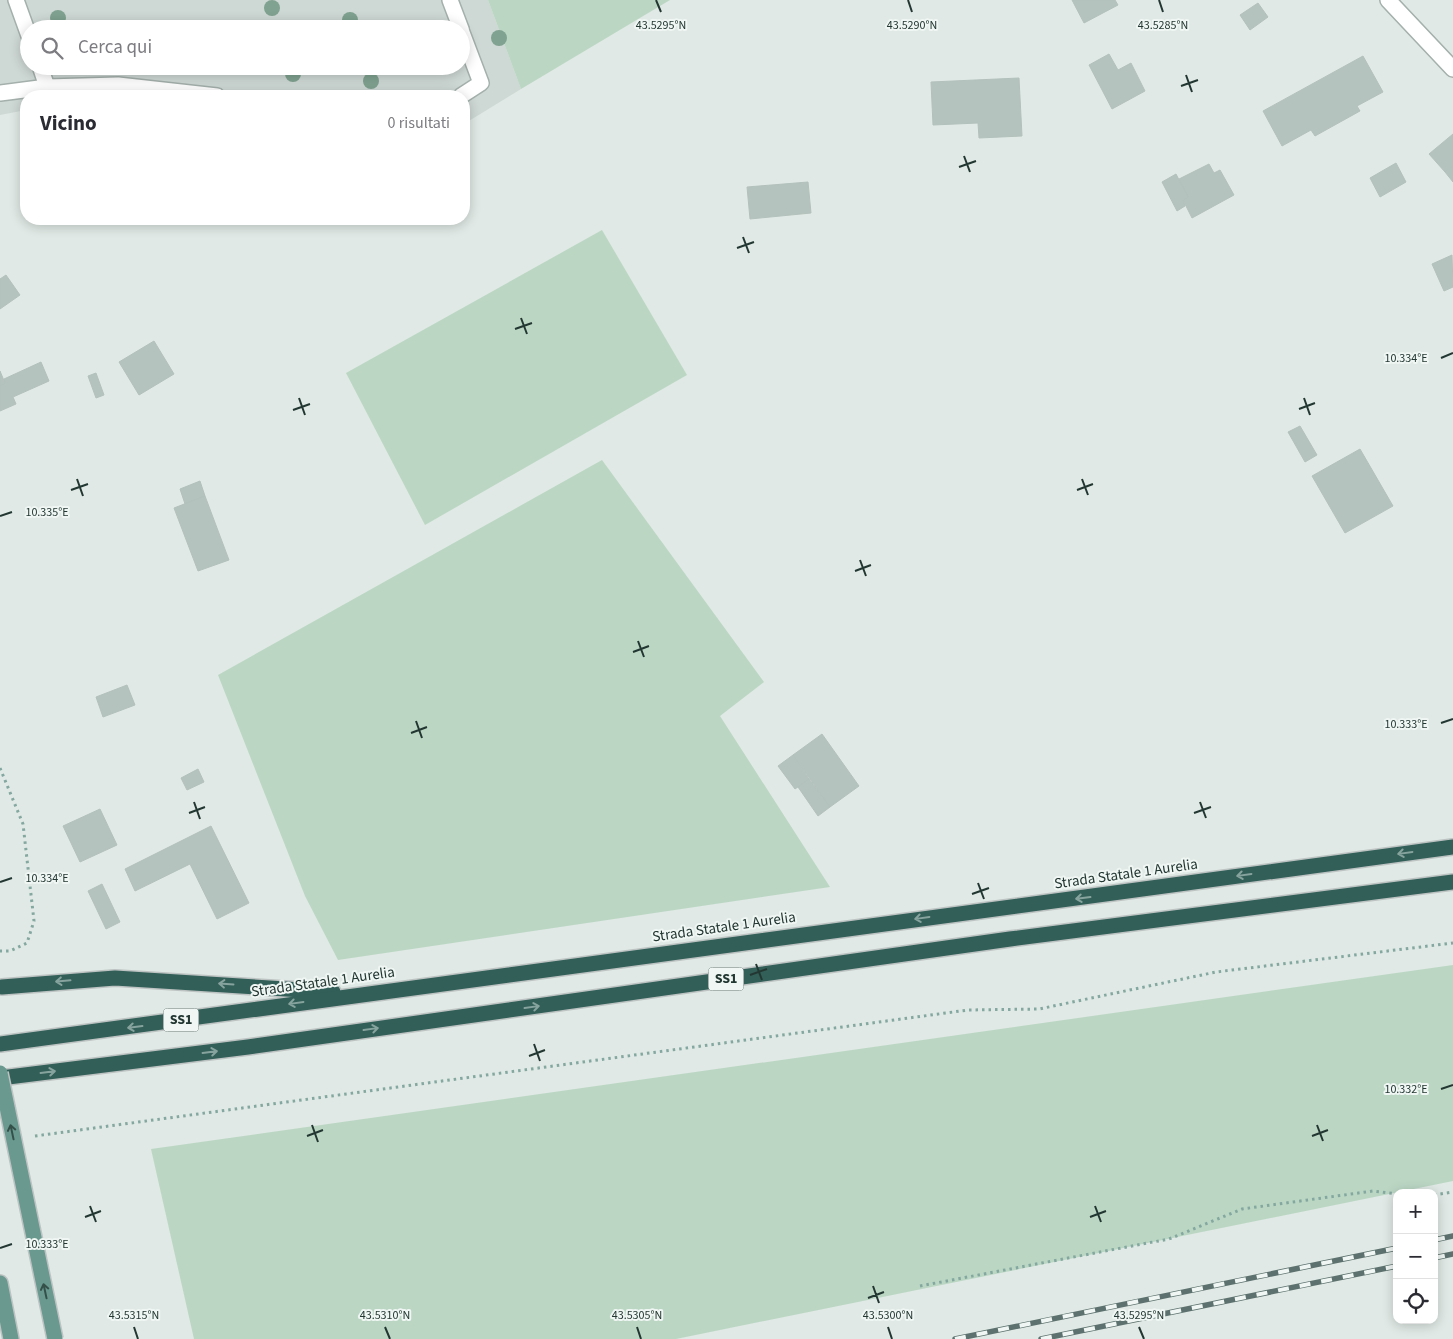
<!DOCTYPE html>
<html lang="it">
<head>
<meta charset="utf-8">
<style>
  body { margin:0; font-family:"Source Sans 3",sans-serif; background:#f7f7f7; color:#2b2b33 }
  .controls { position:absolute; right:15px; bottom:15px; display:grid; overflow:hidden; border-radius:10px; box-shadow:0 2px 12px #0003 }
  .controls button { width:45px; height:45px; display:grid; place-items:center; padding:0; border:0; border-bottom:1px solid #e1e1e2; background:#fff; color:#2b2b33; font:25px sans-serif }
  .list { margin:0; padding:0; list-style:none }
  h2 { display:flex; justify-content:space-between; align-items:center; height:65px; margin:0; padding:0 20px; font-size:21px }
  h2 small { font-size:16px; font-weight:400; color:#7c7c81 }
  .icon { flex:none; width:28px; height:28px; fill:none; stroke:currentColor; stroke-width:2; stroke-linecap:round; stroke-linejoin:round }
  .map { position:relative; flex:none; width:1453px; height:1339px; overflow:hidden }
  .search { position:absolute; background:#fff; box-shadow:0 2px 12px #0003; left:20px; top:20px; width:450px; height:55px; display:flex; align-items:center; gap:12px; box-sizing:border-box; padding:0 18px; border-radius:28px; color:#7c7c81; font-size:19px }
  .panel { position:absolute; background:#fff; box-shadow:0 2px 12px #0003; left:20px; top:90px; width:450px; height:135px; border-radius:20px }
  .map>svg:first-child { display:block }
</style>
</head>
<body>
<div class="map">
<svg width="1453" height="1339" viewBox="0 0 1453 1339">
  <rect width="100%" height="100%" fill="#e0e9e5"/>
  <!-- built -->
  <path fill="#ced8d4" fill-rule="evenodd" d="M0,0H488L521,89L464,124V96H26V110L0,115ZM29,29H461V66H29Z"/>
  <!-- green -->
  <g fill="#bbd7c4">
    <path d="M488,0H670L521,89Z"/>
    <path d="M602,230L687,375L425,525L346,373Z"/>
    <path d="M602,460L764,682L720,716L830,887L338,960L305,896L218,675Z"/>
    <path d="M1453,965V1181L676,1339H194L151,1149Z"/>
  </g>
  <!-- building -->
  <g fill="#b5c3be" stroke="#b3c1bc">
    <path d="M1072,0H1115L1118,5L1084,23Z"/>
    <path d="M1258,3L1268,17L1250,30L1240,15Z"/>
    <path d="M1109,54L1118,70L1131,63L1145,91L1112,109L1089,65Z"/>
    <path d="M1363,56L1383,92L1357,106L1360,111L1315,136L1311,130L1282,146L1263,111Z"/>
    <path d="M1019,78L1022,136L979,138L978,123L933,125L931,82Z"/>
    <path d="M1453,134V165L1445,172L1429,154Z"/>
    <path d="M1396,163L1406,182L1380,197L1370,178Z"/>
    <path d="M1209,164L1214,173L1220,170L1234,195L1192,218L1183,200L1188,197L1179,179Z"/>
    <path d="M1453,165V182L1445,172Z"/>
    <path d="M1176,174L1188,197L1183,200L1185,206L1177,211L1162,182Z"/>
    <path d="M808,182L811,213L750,219L747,187Z"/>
    <path d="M1452,255L1453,287L1444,291L1432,264Z"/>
    <path d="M6,275L20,295L0,309V279Z"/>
    <path d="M154,341L174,374L139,395L119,362Z"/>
    <path d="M41,362L49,381L13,397L16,404L0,411V386L5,383L4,379Z"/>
    <path d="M0,371L5,383L0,386Z"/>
    <path d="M96,373L104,395L96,398L88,376Z"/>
    <path d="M1300,426L1317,455L1305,462L1288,432Z"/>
    <path d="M1360,449L1393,506L1345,533L1312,476Z"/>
    <path d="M200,481L205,496L185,504L180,489Z"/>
    <path d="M205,496L229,560L198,571L174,508Z"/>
    <path d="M127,685L135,705L103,717L96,697Z"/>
    <path d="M822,734L859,786L830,807L793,755Z"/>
    <path d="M793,755L809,779L795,789L778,766Z"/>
    <path d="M198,769L204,782L187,790L181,778Z"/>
    <path d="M809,779L830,807L818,816L798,787Z"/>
    <path d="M100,809L117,845L80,862L63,826Z"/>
    <path d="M211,826L249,903L217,919L190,864L135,891L125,869Z"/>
    <path d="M102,884L120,922L106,929L88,891Z"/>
  </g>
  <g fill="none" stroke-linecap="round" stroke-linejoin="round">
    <!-- minor casing -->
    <g stroke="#a4b0ac" stroke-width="18">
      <g id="minor">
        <path d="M16,0L29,36"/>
        <path d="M450,0L461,29"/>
        <path d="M1388,0L1453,69"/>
        <path d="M40,66L47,87L118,85L217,96"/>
        <path d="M0,93L47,87"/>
        <path d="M461,96L481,83L461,30"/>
      </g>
    </g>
    <!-- major casing -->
    <g stroke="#bdc3c2" stroke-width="18">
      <path id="major" d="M0,1283L11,1339"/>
    </g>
    <!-- highway casing -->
    <g stroke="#bdc3c2" stroke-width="18">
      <g id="highway">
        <path d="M2,987L115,978L333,992"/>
        <path d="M0,1044L1453,847"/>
        <path d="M0,1078L248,1047L1010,939L1453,882"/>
      </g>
    </g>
    <!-- path -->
    <g stroke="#84a89f" stroke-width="3" stroke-dasharray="2.5 4" stroke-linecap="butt">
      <path d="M0,768L23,824L34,921L27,943L10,951H0"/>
      <path d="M35,1136L968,1010L1039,1009L1216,972L1453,943"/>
      <path d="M1434,1195L1453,1192"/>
      <path d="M920,1286L1169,1239L1242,1209L1373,1191L1397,1194"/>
    </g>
    <!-- minor -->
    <use href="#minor" stroke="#fff" stroke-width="15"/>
    <!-- major -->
    <use href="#major" stroke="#69998f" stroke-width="15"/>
    <!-- highway -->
    <use href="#highway" stroke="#325f58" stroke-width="15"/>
    <!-- rail casing -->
    <g stroke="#5d726e" stroke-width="5.5">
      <g id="rail">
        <path d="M1434,1240L1453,1236"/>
        <path d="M1434,1258L1453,1254"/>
        <path d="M955,1339L1397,1248"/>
        <path d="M1041,1339L1397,1266"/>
      </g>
    </g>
    <!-- rail -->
    <use href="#rail" stroke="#eff6f3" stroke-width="4" stroke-dasharray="11" stroke-linecap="butt"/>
    <!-- major-bridge casing -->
    <g stroke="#bdc3c2" stroke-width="18" stroke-linecap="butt">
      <path id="major-bridge" d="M0,1073L55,1339"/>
    </g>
    <!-- major-bridge -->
    <use href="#major-bridge" stroke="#69998f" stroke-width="15"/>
  </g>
  <!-- trees -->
  <g fill="#80a290">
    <circle cx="272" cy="8" r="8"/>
    <circle cx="58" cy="18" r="8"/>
    <circle cx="350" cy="20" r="8"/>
    <circle cx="499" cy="38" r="8"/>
    <circle cx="293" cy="74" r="8"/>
    <circle cx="371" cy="81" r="8"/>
  </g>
  <!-- one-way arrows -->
  <defs><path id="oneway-shaft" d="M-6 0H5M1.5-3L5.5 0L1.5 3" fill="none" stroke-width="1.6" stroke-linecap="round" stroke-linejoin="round" transform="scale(1.25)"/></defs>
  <g stroke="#87a39e">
    <use href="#oneway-shaft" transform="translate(1405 853) rotate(172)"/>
    <use href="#oneway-shaft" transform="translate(1244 875) rotate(172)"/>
    <use href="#oneway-shaft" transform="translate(1083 898) rotate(173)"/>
    <use href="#oneway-shaft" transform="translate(922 918) rotate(172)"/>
    <use href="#oneway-shaft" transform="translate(63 981) rotate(175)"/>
    <use href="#oneway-shaft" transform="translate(226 984) rotate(-176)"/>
    <use href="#oneway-shaft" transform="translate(296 1003) rotate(172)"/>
    <use href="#oneway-shaft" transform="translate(532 1007) rotate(-8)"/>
    <use href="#oneway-shaft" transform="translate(135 1027) rotate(173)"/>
    <use href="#oneway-shaft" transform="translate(371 1029) rotate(-8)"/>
    <use href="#oneway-shaft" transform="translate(210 1052) rotate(-7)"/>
    <use href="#oneway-shaft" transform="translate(48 1072) rotate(-7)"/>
  </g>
  <g stroke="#345049">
    <use href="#oneway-shaft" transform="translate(12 1132) rotate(-102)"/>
    <use href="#oneway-shaft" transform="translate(45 1291) rotate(-102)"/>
  </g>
  <!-- ticks -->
  <path fill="none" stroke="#233732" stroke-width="2" d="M656,0L661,12M908,0L912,12M1159,0L1163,12M1186,75L1192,92M1181,86L1198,80M964,156L970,172M959,167L976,161M743,237L749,253M737,248L754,242M521,318L527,334M515,329L532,323M1441,358L1453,353M299,398L305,415M1304,398L1310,415M1299,409L1315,403M293,410L310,404M77,479L83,496M1082,479L1088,495M71,490L88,484M1077,490L1093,484M0,516L12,512M860,560L866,576M855,571L871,565M638,641L644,657M633,652L649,646M416,721L422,738M1441,723L1453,719M411,733L427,727M194,802L200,819M1200,802L1206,818M189,813L205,807M1194,813L1211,807M0,882L12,878M978,883L984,899M972,894L989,888M756,964L762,980M750,975L767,969M534,1044L540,1061M529,1056L545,1050M1441,1089L1453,1085M312,1125L318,1142M1317,1125L1323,1141M307,1136L323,1130M1312,1136L1328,1130M90,1206L96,1222M1095,1206L1101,1222M85,1217L101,1211M1090,1217L1106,1211M0,1248L12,1244M873,1286L879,1303M868,1298L884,1292M134,1327L138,1339M385,1327L390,1339M637,1327L641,1339M888,1327L892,1339M1139,1327L1144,1339"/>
  <g text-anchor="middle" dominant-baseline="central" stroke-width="4" stroke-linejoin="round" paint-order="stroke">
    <!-- shield labels -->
    <g fill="#eff6f3" stroke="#60706c" stroke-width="1">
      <rect x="708.5" y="967.5" width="35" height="23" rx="4"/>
      <rect x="163.5" y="1008.5" width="35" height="23" rx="4"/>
    </g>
    <g font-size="14" font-weight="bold" fill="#233732">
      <text x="726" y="979">SS1</text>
      <text x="181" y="1020">SS1</text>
    </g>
    <!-- street labels -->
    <g font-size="15" fill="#233732" stroke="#eff6f3">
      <text transform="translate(1126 874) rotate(-8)">Strada Statale 1 Aurelia</text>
      <text transform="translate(724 927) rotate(-8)">Strada Statale 1 Aurelia</text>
      <text transform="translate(323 982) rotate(-8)">Strada Statale 1 Aurelia</text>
    </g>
  </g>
  <g font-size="12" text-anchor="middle" fill="#233732" stroke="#eff6f3" stroke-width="4" stroke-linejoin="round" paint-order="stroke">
    <text x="661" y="29">43.5295°N</text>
    <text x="912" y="29">43.5290°N</text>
    <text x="1163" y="29">43.5285°N</text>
    <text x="1406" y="362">10.334°E</text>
    <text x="47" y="516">10.335°E</text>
    <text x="1406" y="728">10.333°E</text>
    <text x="47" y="882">10.334°E</text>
    <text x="1406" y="1093">10.332°E</text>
    <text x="47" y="1248">10.333°E</text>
    <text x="134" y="1319">43.5315°N</text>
    <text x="385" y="1319">43.5310°N</text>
    <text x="637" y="1319">43.5305°N</text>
    <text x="888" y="1319">43.5300°N</text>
    <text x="1139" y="1319">43.5295°N</text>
  </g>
</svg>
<div class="controls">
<button>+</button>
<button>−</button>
<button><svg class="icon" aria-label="locate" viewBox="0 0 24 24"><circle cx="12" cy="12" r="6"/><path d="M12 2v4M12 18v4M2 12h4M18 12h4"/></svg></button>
</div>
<div class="search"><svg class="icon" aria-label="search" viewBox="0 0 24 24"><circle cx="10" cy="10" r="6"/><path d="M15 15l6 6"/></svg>Cerca qui</div>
<section class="panel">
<h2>Vicino<small>0 risultati</small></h2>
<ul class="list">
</ul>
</section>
</div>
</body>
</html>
